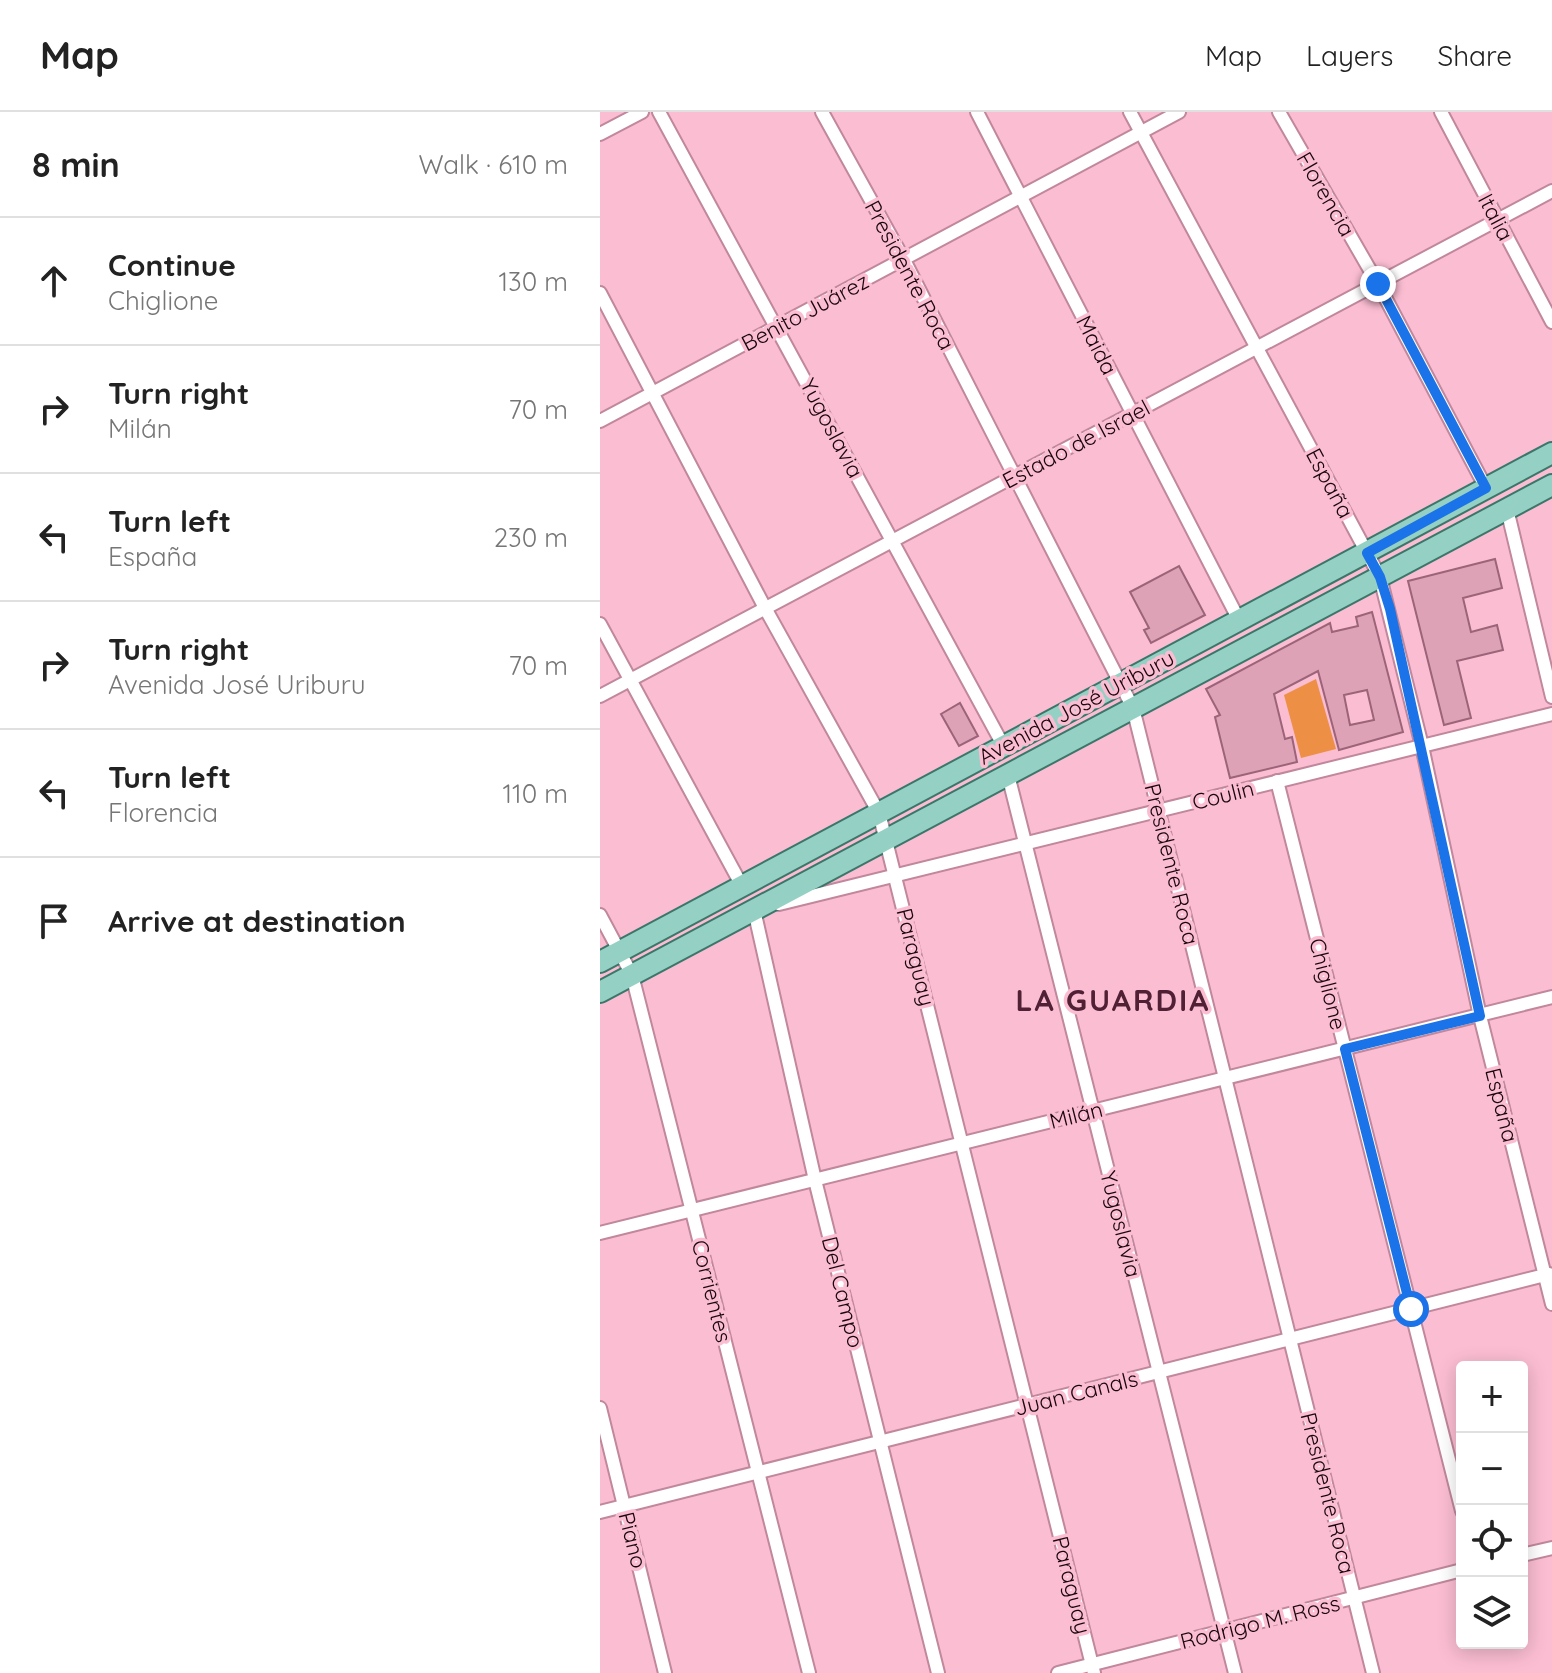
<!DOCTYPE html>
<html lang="en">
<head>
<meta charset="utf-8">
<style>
  body { margin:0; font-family:Quicksand,sans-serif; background:#f6f6f6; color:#222 }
  .controls { position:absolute; right:24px; bottom:24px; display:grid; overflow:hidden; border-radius:8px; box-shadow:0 4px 20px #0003 }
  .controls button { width:72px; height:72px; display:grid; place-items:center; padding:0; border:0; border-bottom:2px solid #e0e0e0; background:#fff; color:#222; font:40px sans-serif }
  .stop { position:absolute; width:24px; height:24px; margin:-18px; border:6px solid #1a73e8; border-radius:50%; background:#fff }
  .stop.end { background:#1a73e8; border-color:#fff; box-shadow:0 2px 8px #0008 }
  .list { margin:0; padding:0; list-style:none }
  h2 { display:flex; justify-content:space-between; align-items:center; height:104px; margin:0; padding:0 32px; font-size:34px }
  h2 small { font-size:26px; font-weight:400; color:#767676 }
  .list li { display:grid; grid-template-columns:52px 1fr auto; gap:24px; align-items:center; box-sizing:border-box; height:128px; padding:0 32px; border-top:2px solid #e0e0e0 }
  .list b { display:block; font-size:30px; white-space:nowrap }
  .list p { margin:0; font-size:26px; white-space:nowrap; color:#767676 }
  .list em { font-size:26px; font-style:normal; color:#767676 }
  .icon { flex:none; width:44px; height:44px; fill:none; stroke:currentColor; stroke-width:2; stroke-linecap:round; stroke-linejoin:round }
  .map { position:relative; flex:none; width:952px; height:1561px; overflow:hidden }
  header { display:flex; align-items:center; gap:48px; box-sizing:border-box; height:112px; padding:0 40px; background:#fff; border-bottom:2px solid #e0e0e0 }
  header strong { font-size:38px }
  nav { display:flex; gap:44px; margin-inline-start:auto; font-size:28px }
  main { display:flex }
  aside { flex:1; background:#fff }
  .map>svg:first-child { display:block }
</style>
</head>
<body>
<header>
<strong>Map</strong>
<nav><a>Map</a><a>Layers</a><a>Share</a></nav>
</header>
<main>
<aside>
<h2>8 min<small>Walk · 610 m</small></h2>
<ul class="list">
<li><svg class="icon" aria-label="ahead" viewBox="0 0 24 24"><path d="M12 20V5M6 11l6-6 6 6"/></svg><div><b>Continue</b><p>Chiglione</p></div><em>130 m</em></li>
<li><svg class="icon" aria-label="right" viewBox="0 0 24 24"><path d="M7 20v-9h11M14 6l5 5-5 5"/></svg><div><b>Turn right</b><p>Milán</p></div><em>70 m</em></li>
<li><svg class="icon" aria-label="left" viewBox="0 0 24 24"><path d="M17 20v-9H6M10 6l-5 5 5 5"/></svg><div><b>Turn left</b><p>España</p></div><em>230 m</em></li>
<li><svg class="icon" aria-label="right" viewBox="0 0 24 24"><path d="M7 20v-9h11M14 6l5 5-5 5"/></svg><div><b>Turn right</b><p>Avenida José Uriburu</p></div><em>70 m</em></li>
<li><svg class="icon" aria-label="left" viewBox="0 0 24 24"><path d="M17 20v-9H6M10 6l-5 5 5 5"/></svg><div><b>Turn left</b><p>Florencia</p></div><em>110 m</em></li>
<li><svg class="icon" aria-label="arrive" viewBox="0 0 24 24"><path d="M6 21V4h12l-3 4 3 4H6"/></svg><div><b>Arrive at destination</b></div></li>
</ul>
</aside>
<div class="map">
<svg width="952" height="1561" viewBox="0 0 952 1561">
  <rect width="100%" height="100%" fill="#fbbdd2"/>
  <!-- green -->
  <path fill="#ed8f45" d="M716,567L736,637L701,646L684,583Z"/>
  <!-- building -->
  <g fill="#dea2b7" stroke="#9c6478" stroke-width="2" fill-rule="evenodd">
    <path d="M895,447L902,476L863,486L871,520L897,513L903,538L857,549L871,606L844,613L808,469Z"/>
    <path d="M579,454L605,503L551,531L544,518L549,516L530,480Z"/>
    <path d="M772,500L803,620L739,638L718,559L674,582L685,627L692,625L697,650L630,666L615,605L620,603L606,577L730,511L732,520L758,514L756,505ZM767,578L774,608L750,613L744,583Z"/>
    <path d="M360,591L378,624L359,634L341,602Z"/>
  </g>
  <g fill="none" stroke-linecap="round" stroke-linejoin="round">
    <!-- street casing -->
    <g stroke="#c1879c" stroke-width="16">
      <g id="street">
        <path d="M59,0L403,633"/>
        <path d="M222,0L304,148L533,596L773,1561"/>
        <path d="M377,0L639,508"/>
        <path d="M530,0L780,465L822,634L880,904L952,1192"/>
        <path d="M679,0L778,172L886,376"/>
        <path d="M841,0L952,210"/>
        <path d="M0,22L42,0"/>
        <path d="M0,181L165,496L279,701L494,1561"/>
        <path d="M0,309L579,0"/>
        <path d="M907,397L952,585"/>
        <path d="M0,512L142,774"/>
        <path d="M0,584L952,79"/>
        <path d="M408,663L635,1561"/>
        <path d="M677,669L862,1399"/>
        <path d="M179,792L952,602"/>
        <path d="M158,797L154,798L215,1068L338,1561"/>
        <path d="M0,803L32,863L209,1561"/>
        <path d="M0,1121L952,885"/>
        <path d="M0,1296L65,1561"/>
        <path d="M0,1400L949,1162"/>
        <path d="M922,1443L952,1436"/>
        <path d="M458,1561L862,1458"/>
      </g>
    </g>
    <!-- primary casing -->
    <g stroke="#3b766a" stroke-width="24">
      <g id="primary">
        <path d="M0,850L952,341"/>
        <path d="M0,880L952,373"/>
      </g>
    </g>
    <!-- street -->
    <use href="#street" stroke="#fff" stroke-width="12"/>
    <!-- primary -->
    <use href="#primary" stroke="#94d1c4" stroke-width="20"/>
  </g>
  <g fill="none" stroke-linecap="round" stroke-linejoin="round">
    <!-- route -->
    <path stroke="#1a73e8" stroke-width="10" d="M778,172L886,376L767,441L780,465L790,497L880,904L745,937L811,1197"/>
  </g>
  <g text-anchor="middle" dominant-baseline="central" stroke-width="7" stroke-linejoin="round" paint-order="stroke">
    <!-- street labels -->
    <g font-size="22" fill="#19060d" stroke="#fbbdd2">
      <text transform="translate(726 82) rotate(60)">Florencia</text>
      <text transform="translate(896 105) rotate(62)">Italia</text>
      <text transform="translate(310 163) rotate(62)">Presidente Roca</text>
      <text transform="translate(205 200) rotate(-28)">Benito Juárez</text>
      <text transform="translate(497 233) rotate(63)">Maida</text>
      <text transform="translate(232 316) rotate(62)">Yugoslavia</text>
      <text transform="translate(476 332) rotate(-28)">Estado de Israel</text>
      <text transform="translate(730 371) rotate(62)">España</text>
      <text transform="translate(476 595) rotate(-28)">Avenida José Uriburu</text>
      <text transform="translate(623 683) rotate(-14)">Coulin</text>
      <text transform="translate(572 752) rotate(76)">Presidente Roca</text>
      <text transform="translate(316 845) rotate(76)">Paraguay</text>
      <text transform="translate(728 872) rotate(76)">Chiglione</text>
      <text transform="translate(902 993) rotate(76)">España</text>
      <text transform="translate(476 1003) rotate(-14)">Milán</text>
      <text transform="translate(521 1112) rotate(76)">Yugoslavia</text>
      <text transform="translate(112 1179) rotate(76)">Corrientes</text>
      <text transform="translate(243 1180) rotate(76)">Del Campo</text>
      <text transform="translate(476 1281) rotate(-14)">Juan Canals</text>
      <text transform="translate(728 1381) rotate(76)">Presidente Roca</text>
      <text transform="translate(33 1428) rotate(76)">Piano</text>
      <text transform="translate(472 1473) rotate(76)">Paraguay</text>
      <text transform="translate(660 1510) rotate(-14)">Rodrigo M. Ross</text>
    </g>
    <!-- district labels -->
    <g font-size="30" font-weight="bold" letter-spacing="2" fill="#502034" stroke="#fbbdd2">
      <text x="513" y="888">LA GUARDIA</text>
    </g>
  </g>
</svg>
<div class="controls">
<button>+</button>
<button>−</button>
<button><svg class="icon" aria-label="locate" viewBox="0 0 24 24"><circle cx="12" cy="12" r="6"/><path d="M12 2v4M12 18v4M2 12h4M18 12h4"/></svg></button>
<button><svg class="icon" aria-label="layers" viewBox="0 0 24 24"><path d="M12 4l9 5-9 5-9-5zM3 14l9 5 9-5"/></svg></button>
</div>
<div class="stop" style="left:811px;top:1197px"></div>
<div class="stop end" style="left:778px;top:172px"></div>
</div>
</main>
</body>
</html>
